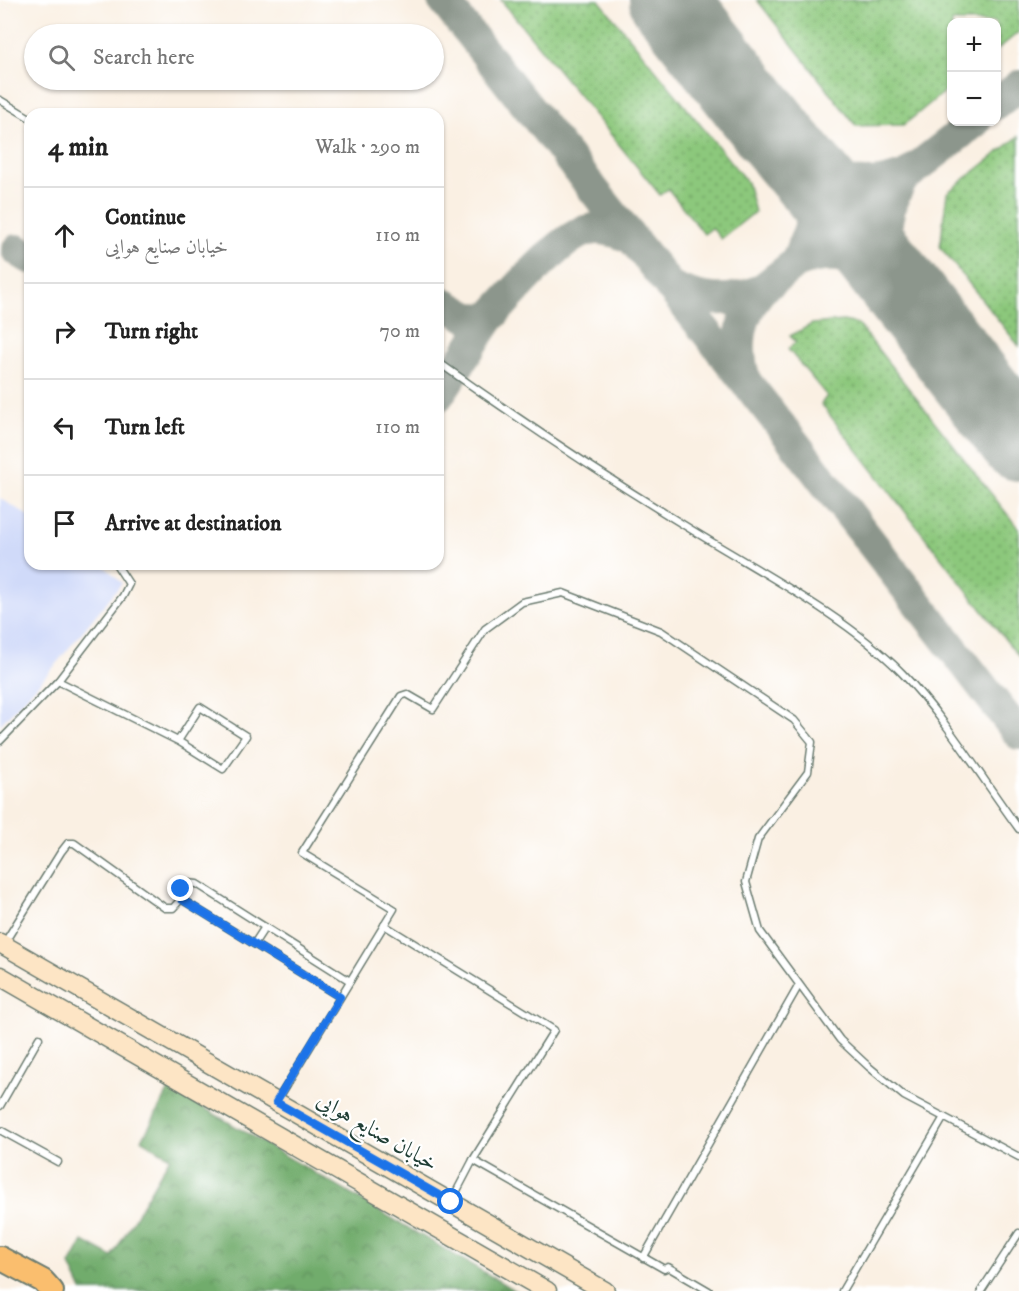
<!DOCTYPE html>
<html lang="en">
<head>
<meta charset="utf-8">
<style>
  body { margin:0; font-family:"IM FELL DW Pica",Amiri,serif; background:#f6f6f6; color:#222 }
  .controls { position:absolute; right:18px; top:18px; display:grid; overflow:hidden; border-radius:12px; box-shadow:0 2px 4px #0004 }
  .controls button { width:54px; height:54px; display:grid; place-items:center; padding:0; border:0; border-bottom:2px solid #e0e0e0; background:#fff; color:#222; font:30px sans-serif }
  .stop { position:absolute; width:18px; height:18px; margin:-14px; border:4px solid #1a73e8; border-radius:50%; background:#fff }
  .stop.end { background:#1a73e8; border-color:#fff; box-shadow:0 2px 6px #0008 }
  .list { margin:0; padding:0; list-style:none }
  h2 { display:flex; justify-content:space-between; align-items:center; height:78px; margin:0; padding:0 24px; font-size:26px }
  h2 small { font-size:20px; font-weight:400; color:#767676 }
  .list li { display:grid; grid-template-columns:39px 1fr auto; gap:18px; align-items:center; box-sizing:border-box; height:96px; padding:0 24px; border-top:2px solid #e0e0e0 }
  .list b { display:block; font-size:22px; white-space:nowrap }
  .list p { margin:0; font-size:20px; white-space:nowrap; color:#767676 }
  .list em { font-size:20px; font-style:normal; color:#767676 }
  .icon { flex:none; width:33px; height:33px; fill:none; stroke:currentColor; stroke-width:2; stroke-linecap:round; stroke-linejoin:round }
  .map { position:relative; flex:none; width:1019px; height:1291px; overflow:hidden }
  .search { position:absolute; background:#fff; box-shadow:0 2px 4px #0004; left:24px; top:24px; width:420px; height:66px; display:flex; align-items:center; gap:15px; box-sizing:border-box; padding:0 21px; border-radius:33px; color:#767676; font-size:22px }
  .panel { position:absolute; background:#fff; box-shadow:0 2px 4px #0004; left:24px; top:108px; width:420px; height:462px; border-radius:18px }
  .map>svg:first-child { display:block }
</style>
</head>
<body>
<div class="map">
<svg width="1019" height="1291" viewBox="0 0 1019 1291">
  <defs>
    <pattern id="grass-dots" width="8" height="8" patternUnits="userSpaceOnUse" patternTransform="scale(1.5)"><rect width="8" height="8" fill="#8cc87c"/><path d="M2 2h.1M6 6h.1" fill="none" stroke="#72a466" stroke-width="1.8" stroke-linecap="round"/></pattern>
    <pattern id="forest-crowns" width="20" height="18" patternUnits="userSpaceOnUse" patternTransform="scale(1.5)"><rect width="20" height="18" fill="#71ac6c"/><path d="M2 6a3 3 0 1 1 6 0M12 15a3 3 0 1 1 6 0" fill="none" stroke="#5c8d5a"/></pattern>
  </defs>
  <rect width="100%" height="100%" fill="#fff"/>
  <filter id="ink" filterUnits="userSpaceOnUse"><feTurbulence type="fractalNoise" baseFrequency=".0167" numOctaves="2"/><feDisplacementMap in="SourceGraphic" scale="12" xChannelSelector="R" yChannelSelector="G"/><feConvolveMatrix kernelMatrix="1 2 1 2 8 2 1 2 1" color-interpolation-filters="sRGB"/></filter>
  <filter id="wash" filterUnits="userSpaceOnUse"><feTurbulence type="fractalNoise" baseFrequency=".008" numOctaves="4" result="noise"/><feDisplacementMap in="SourceGraphic" scale="24" xChannelSelector="R" yChannelSelector="G"/><feGaussianBlur stdDeviation="1.35" result="paint"/><feColorMatrix in="noise" values="0 0 0 0 0 0 0 0 0 0 0 0 0 0 0 0 0 1.4 0 .05"/><feComposite in="paint" operator="in"/></filter>
  <g filter="url(#wash)">
    <rect width="100%" height="100%" fill="#faf0e3"/>
    <!-- built -->
    <path fill="#d0daf9" d="M0,498L30,517V564H102L122,583L52,669L0,725Z"/>
    <!-- grass -->
    <g fill="url(#grass-dots)" stroke="#568258" stroke-width="1.5">
      <path d="M501,0H599L747,182L755,212L721,239L712,228L704,234L668,189L660,195Z"/>
      <path d="M757,0H1019V32L997,50L996,22H952L951,86L904,125L856,126Z"/>
      <path d="M1019,136V346L940,247L947,193Z"/>
      <path d="M843,321L858,324L1019,529V657L821,404L827,396L788,349L796,342L790,336L812,324Z"/>
    </g>
    <!-- forest -->
    <path fill="url(#forest-crowns)" stroke="#487450" stroke-width="1.5" d="M170,1088L516,1291H82L70,1265L83,1241L112,1257L170,1157L142,1140Z"/>
    <g fill="none" stroke-linecap="round" stroke-linejoin="round">
      <!-- taxiway -->
      <g stroke="#8c968c" stroke-width="32">
        <path d="M443,0L788,435L1019,734"/>
        <path d="M996,104L1019,86"/>
        <path d="M789,152C829,177 853,194 900,178"/>
        <path d="M17,250L30,258"/>
        <path d="M796,261C812,227 817,214 809,176"/>
        <path d="M798,262C830,250 857,256 886,271"/>
        <path d="M896,285C884,243 880,219 902,180"/>
        <path d="M669,286C703,302 727,304 761,290"/>
        <path d="M438,300L469,318L489,319C510,297 561,235 589,230C603,227 616,232 629,237"/>
        <path d="M745,380C735,346 739,317 761,290L975,122"/>
        <path d="M438,396L489,319"/>
      </g>
      <!-- runway -->
      <path stroke="#8c968c" stroke-width="80" d="M669,0L789,152L848,221L1019,441"/>
    </g>
  </g>
  <g filter="url(#ink)">
    <g fill="none" stroke-linecap="round" stroke-linejoin="round">
      <!-- lane casing -->
      <g stroke="#6c7c71" stroke-width="9">
        <g id="lane">
          <path d="M0,100L30,118"/>
          <path d="M438,362C521,421 605,477 692,530C760,572 846,616 902,673C944,716 983,780 1019,829"/>
          <path d="M58,681L178,741L223,769L246,736L200,707L178,741"/>
          <path d="M0,741L58,681L123,596L129,584L116,564"/>
          <path d="M181,899L340,997"/>
          <path d="M384,925L554,1030L473,1160L451,1202"/>
          <path d="M5,942L61,852L68,843H74L165,908H173L181,899V889L187,883L197,884L350,981"/>
          <path d="M254,944L265,927"/>
          <path d="M277,1101L394,909L302,853L401,696L407,694L433,709L485,629L522,602L563,593L661,631L794,720L812,742L808,772L758,839L746,882L760,931L840,1040L869,1067L904,1096L1019,1157"/>
          <path d="M0,1106L39,1038"/>
          <path d="M0,1130L58,1162"/>
          <path d="M473,1160L664,1269L668,1267L709,1291"/>
          <path d="M643,1258L799,985"/>
          <path d="M842,1291L944,1117"/>
          <path d="M981,1291L1019,1233"/>
        </g>
      </g>
      <!-- secondary casing -->
      <g stroke="#6c7c71" stroke-width="21">
        <g id="secondary">
          <path d="M0,943L605,1291"/>
          <path d="M0,976L547,1291"/>
        </g>
      </g>
      <!-- highway casing -->
      <g stroke="#6c7c71" stroke-width="26">
        <path id="highway" d="M0,1258L43,1281L52,1291"/>
      </g>
      <!-- lane -->
      <use href="#lane" stroke="#fff" stroke-width="6"/>
      <!-- secondary -->
      <use href="#secondary" stroke="#fde5c5" stroke-width="18"/>
      <!-- highway -->
      <use href="#highway" stroke="#fabe6e" stroke-width="22"/>
    </g>
  </g>
  <g fill="none" stroke-linecap="round" stroke-linejoin="round" filter="url(#ink)">
    <!-- route -->
    <path stroke="#1a73e8" stroke-width="8" d="M181,889V899L340,997L276,1102L451,1202"/>
  </g>
  <g text-anchor="middle" dominant-baseline="central" stroke-width="4.5" stroke-linejoin="round" paint-order="stroke">
    <!-- street labels -->
    <g font-size="22" fill="#1f3d34" stroke="#fff">
      <text transform="translate(377 1132) rotate(30)">خیابان صنایع هوایی</text>
    </g>
  </g>
</svg>
<div class="controls">
<button>+</button>
<button>−</button>
</div>
<div class="stop" style="left:451px;top:1202px"></div>
<div class="stop end" style="left:181px;top:889px"></div>
<div class="search"><svg class="icon" aria-label="search" viewBox="0 0 24 24"><circle cx="10" cy="10" r="6"/><path d="M15 15l6 6"/></svg>Search here</div>
<section class="panel">
<h2>4 min<small>Walk · 290 m</small></h2>
<ul class="list">
<li><svg class="icon" aria-label="ahead" viewBox="0 0 24 24"><path d="M12 20V5M6 11l6-6 6 6"/></svg><div><b>Continue</b><p>خیابان صنایع هوایی</p></div><em>110 m</em></li>
<li><svg class="icon" aria-label="right" viewBox="0 0 24 24"><path d="M7 20v-9h11M14 6l5 5-5 5"/></svg><div><b>Turn right</b></div><em>70 m</em></li>
<li><svg class="icon" aria-label="left" viewBox="0 0 24 24"><path d="M17 20v-9H6M10 6l-5 5 5 5"/></svg><div><b>Turn left</b></div><em>110 m</em></li>
<li><svg class="icon" aria-label="arrive" viewBox="0 0 24 24"><path d="M6 21V4h12l-3 4 3 4H6"/></svg><div><b>Arrive at destination</b></div></li>
</ul>
</section>
</div>
</body>
</html>
